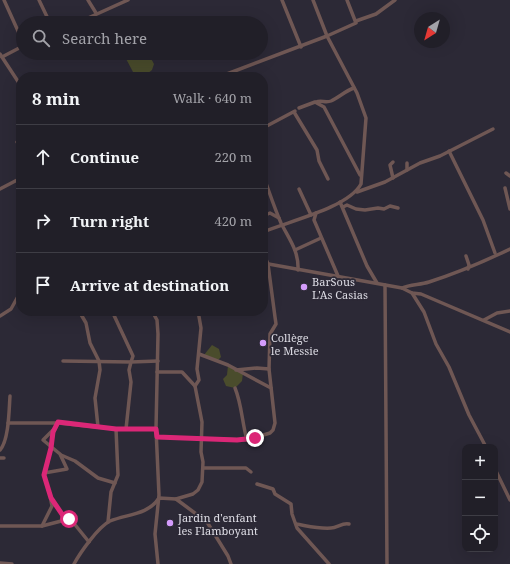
<!DOCTYPE html>
<html lang="en">
<head>
<meta charset="utf-8">
<style>
  body { margin:0; font-family:"Noto Serif",serif; background:#2d2c34; color:#f1f3f6 }
  .controls { position:absolute; right:12px; bottom:12px; display:grid; overflow:hidden; border-radius:8px; box-shadow:0 4px 16px #0002 }
  .controls button { width:36px; height:36px; display:grid; place-items:center; padding:0; border:0; border-bottom:1px solid #3e3d45; background:#211f28; color:#f1f3f6; font:20px sans-serif }
  .compass { position:absolute; left:414px; top:12px; width:36px; height:36px; border-radius:50%; background:#211f28; box-shadow:0 4px 16px #0002; rotate:217deg }
  .stop { position:absolute; width:12px; height:12px; margin:-9px; border:3px solid #db2777; border-radius:50%; background:#fff }
  .stop.end { background:#db2777; border-color:#fff; box-shadow:0 1px 4px #0008 }
  .list { margin:0; padding:0; list-style:none }
  h2 { display:flex; justify-content:space-between; align-items:center; height:52px; margin:0; padding:0 16px; font-size:17px }
  h2 small { font-size:13px; font-weight:400; color:#a2a2a8 }
  .list li { display:grid; grid-template-columns:26px 1fr auto; gap:12px; align-items:center; box-sizing:border-box; height:64px; padding:0 16px; border-top:1px solid #3e3d45 }
  .list b { display:block; font-size:15px; white-space:nowrap }
  .list em { font-size:13px; font-style:normal; color:#a2a2a8 }
  .icon { flex:none; width:22px; height:22px; fill:none; stroke:currentColor; stroke-width:2; stroke-linecap:round; stroke-linejoin:round }
  .map { position:relative; flex:none; width:510px; height:564px; overflow:hidden }
  .search { position:absolute; background:#211f28; box-shadow:0 4px 16px #0002; left:16px; top:16px; width:252px; height:44px; display:flex; align-items:center; gap:10px; box-sizing:border-box; padding:0 14px; border-radius:22px; color:#a2a2a8; font-size:15px }
  .panel { position:absolute; background:#211f28; box-shadow:0 4px 16px #0002; left:16px; top:72px; width:252px; height:244px; border-radius:16px }
  .map>svg:first-child { display:block }
</style>
</head>
<body>
<div class="map">
<svg width="510" height="564" viewBox="0 0 510 564">
  <rect width="100%" height="100%" fill="#2c2936"/>
  <!-- green -->
  <g fill="#4a4c2c">
    <path d="M123,53H148L154,64L152,70L147,74L139,76L133,72Z"/>
    <path d="M212,345L219,349L221,357L217,361L204,355Z"/>
    <path d="M228,365L243,373L242,381L235,388L226,386L223,379L227,375Z"/>
  </g>
  <g fill="none" stroke-linecap="round" stroke-linejoin="round">
    <!-- minor -->
    <g stroke="#6f5754" stroke-width="3.5">
      <path d="M4,0L23,42"/>
      <path d="M39,0L50,23"/>
      <path d="M88,0L96,13"/>
      <path d="M282,0L301,47"/>
      <path d="M356,21L376,14L395,0"/>
      <path d="M77,23L128,0"/>
      <path d="M0,54L21,86"/>
      <path d="M2,57L23,46"/>
      <path d="M219,77L327,36L313,0"/>
      <path d="M316,102C321,100 326,103 331,101C340,97 345,91 354,88"/>
      <path d="M299,108L315,102L324,107L360,175"/>
      <path d="M294,112L317,150L319,161L328,179"/>
      <path d="M263,128L295,111"/>
      <path d="M17,142L21,138"/>
      <path d="M449,151L483,220L495,253"/>
      <path d="M407,170V163"/>
      <path d="M506,173L510,176"/>
      <path d="M263,175C269,191 274,207 281,223C289,239 299,251 298,270"/>
      <path d="M393,178L390,165L393,162"/>
      <path d="M505,188L510,209"/>
      <path d="M0,189L21,178"/>
      <path d="M299,189L311,215"/>
      <path d="M357,192L385,182L420,163L440,156L493,129"/>
      <path d="M340,202L367,266L377,283"/>
      <path d="M343,207L347,205L356,209L365,210L378,208L384,209L390,206L398,208"/>
      <path d="M316,213L314,220L338,276"/>
      <path d="M263,216L270,213L279,218"/>
      <path d="M263,232C289,221 348,208 361,184L366,118L357,93L327,36L356,23L347,0"/>
      <path d="M295,250L321,238"/>
      <path d="M466,256L469,265L468,269"/>
      <path d="M263,263L402,288L412,293L421,294L510,332"/>
      <path d="M385,285L387,564"/>
      <path d="M402,288C410,284 420,285 429,282C457,273 483,262 510,249"/>
      <path d="M412,293L424,312L436,344L449,367L469,415L486,447"/>
      <path d="M79,311L86,323L90,343L99,361L100,370L95,398L98,427"/>
      <path d="M152,311L157,320L158,334L156,429L159,495L155,534L158,564"/>
      <path d="M0,316L11,309L21,291"/>
      <path d="M484,320L497,313L510,311"/>
      <path d="M199,354L228,365L271,388"/>
      <path d="M63,361L131,362L133,356L112,311"/>
      <path d="M236,370L257,368L269,369"/>
      <path d="M157,372H182L195,386"/>
      <path d="M235,388C242,405 242,423 247,440"/>
      <path d="M8,423H58L116,429H156"/>
      <path d="M58,423L53,433L51,448L44,475L51,498L66,520"/>
      <path d="M126,429L131,382L129,370L131,362L158,361"/>
      <path d="M157,437L247,440L270,433L273,430L275,423L269,369L270,334L276,324L275,317L268,264L263,252"/>
      <path d="M0,450C9,440 9,410 10,396"/>
      <path d="M61,455L75,461L98,478L115,483"/>
      <path d="M0,458H4"/>
      <path d="M203,468H246L251,472"/>
      <path d="M495,469L510,500"/>
      <path d="M44,473L67,469L60,454L43,440L55,428"/>
      <path d="M257,484L273,489L275,494L291,504L292,514L297,528L329,564"/>
      <path d="M176,499L193,494L198,490L202,482L203,462L201,452L202,422L195,386L199,380L197,369L201,328L198,311"/>
      <path d="M108,522L111,492L118,475L116,429"/>
      <path d="M296,524C308,526 319,529 331,528C337,528 343,522 349,524"/>
      <path d="M0,526H42L69,519L72,521L89,542"/>
      <path d="M42,526L52,506L51,501"/>
      <path d="M0,563L12,564"/>
      <path d="M74,564C80,553 98,527 110,521C127,514 148,515 159,498L176,499L207,522L228,556L231,564"/>
    </g>
  </g>
  <g fill="none" stroke-linecap="round" stroke-linejoin="round">
    <!-- route -->
    <path stroke="#db2777" stroke-width="5" d="M69,519L66,520L51,498L44,475L51,448L53,432L58,422L116,429H156L157,437L237,440L255,438"/>
  </g>
  <!-- markers -->
  <g fill="#d49cfc" stroke="#2c2936" stroke-width="1.5">
    <circle cx="304" cy="287" r="4"/>
    <circle cx="263" cy="343" r="4"/>
    <circle cx="170" cy="523" r="4"/>
  </g>
  <g text-anchor="middle" dominant-baseline="central" stroke-width="3.5" stroke-linejoin="round" paint-order="stroke">
    <!-- poi labels -->
    <g font-size="11" fill="#dedde5" stroke="#2c2936" text-anchor="start">
      <text x="312" y="281">BarSous<tspan x="312" dy="13">L'As Casias</tspan></text>
      <text x="271" y="337">Collège<tspan x="271" dy="13">le Messie</tspan></text>
      <text x="178" y="517">Jardin d'enfant<tspan x="178" dy="13">les Flamboyant</tspan></text>
    </g>
  </g>
</svg>
<div class="controls">
<button>+</button>
<button>−</button>
<button><svg class="icon" aria-label="locate" viewBox="0 0 24 24"><circle cx="12" cy="12" r="6"/><path d="M12 2v4M12 18v4M2 12h4M18 12h4"/></svg></button>
</div>
<svg class="compass" viewBox="-18 -18 36 36"><path d="M0-13l5 13h-10z" fill="#e53935"/><path d="M0 13l5-13h-10z" fill="#a2a2a8"/></svg>
<div class="stop" style="left:69px;top:519px"></div>
<div class="stop end" style="left:255px;top:438px"></div>
<div class="search"><svg class="icon" aria-label="search" viewBox="0 0 24 24"><circle cx="10" cy="10" r="6"/><path d="M15 15l6 6"/></svg>Search here</div>
<section class="panel">
<h2>8 min<small>Walk · 640 m</small></h2>
<ul class="list">
<li><svg class="icon" aria-label="ahead" viewBox="0 0 24 24"><path d="M12 20V5M6 11l6-6 6 6"/></svg><div><b>Continue</b></div><em>220 m</em></li>
<li><svg class="icon" aria-label="right" viewBox="0 0 24 24"><path d="M7 20v-9h11M14 6l5 5-5 5"/></svg><div><b>Turn right</b></div><em>420 m</em></li>
<li><svg class="icon" aria-label="arrive" viewBox="0 0 24 24"><path d="M6 21V4h12l-3 4 3 4H6"/></svg><div><b>Arrive at destination</b></div></li>
</ul>
</section>
</div>
</body>
</html>
